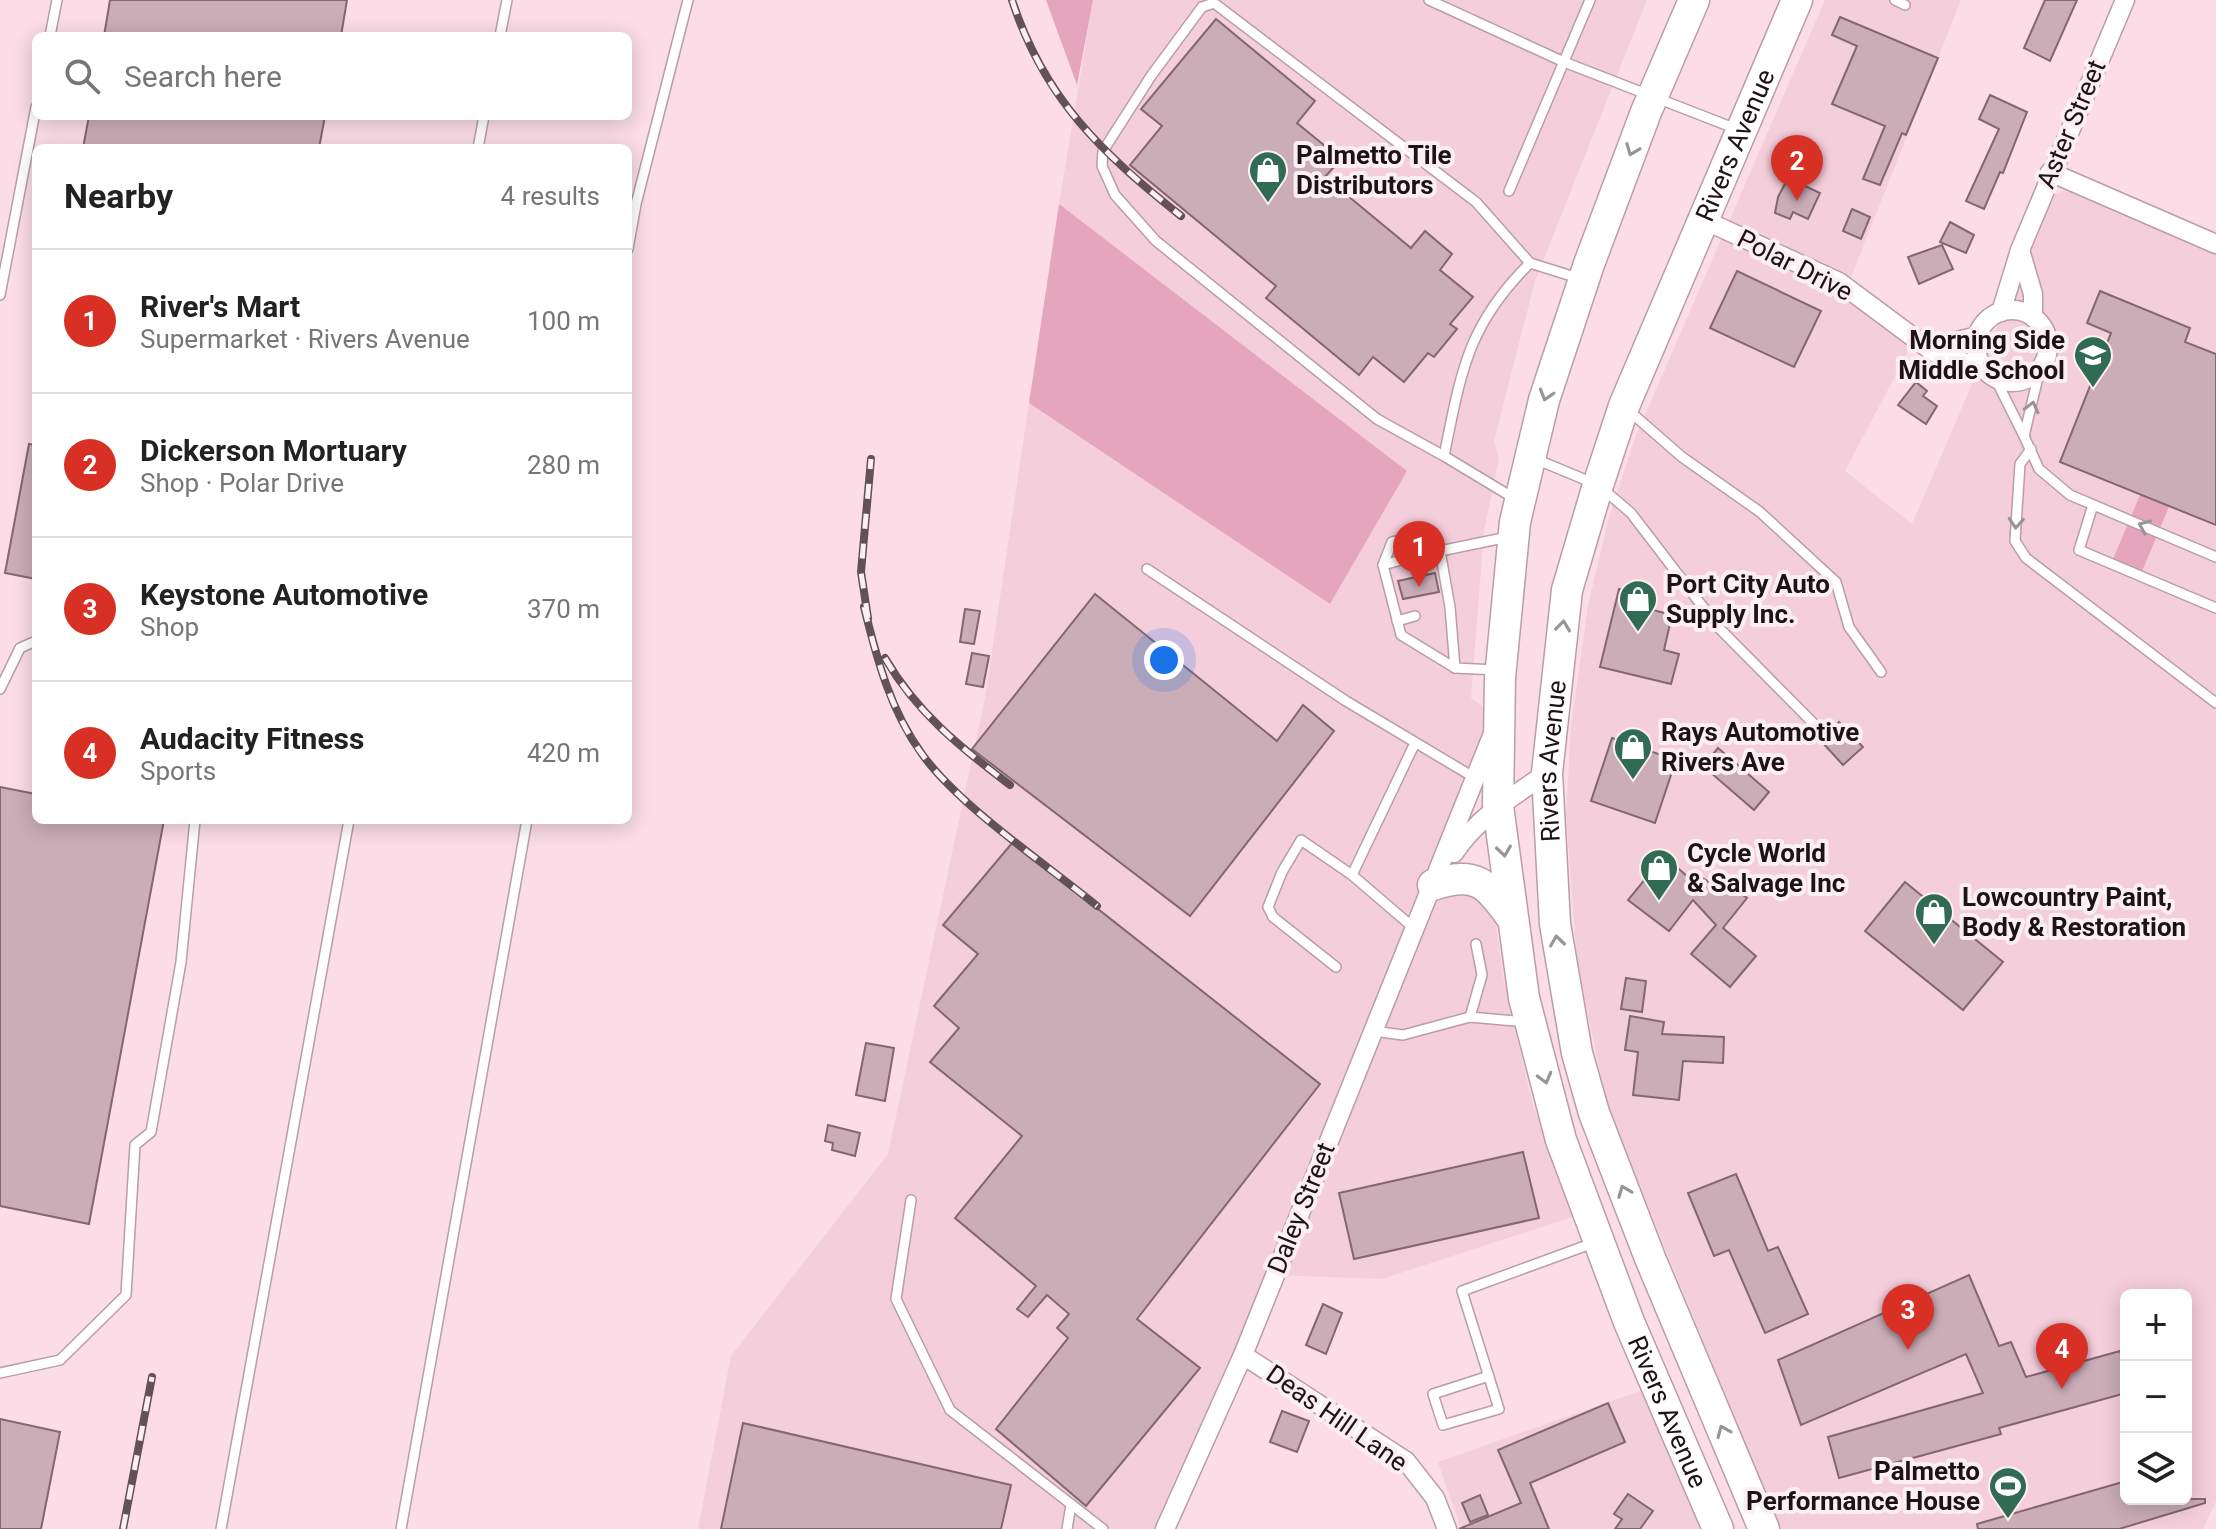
<!DOCTYPE html>
<html lang="en">
<head>
<meta charset="utf-8">
<style>
  body { margin:0; font-family:Roboto,sans-serif; background:#f2f2f2; color:#222 }
  .controls { position:absolute; right:24px; bottom:24px; display:grid; overflow:hidden; border-radius:12px; box-shadow:0 4px 20px #0003 }
  .controls button { width:72px; height:72px; display:grid; place-items:center; padding:0; border:0; border-bottom:2px solid #e0e0e0; background:#fff; color:#222; font:40px sans-serif }
  .you { position:absolute; left:1164px; top:660px; width:28px; height:28px; margin:-20px; border:6px solid #fff; border-radius:50%; background:#1a73e8; box-shadow:0 0 0 12px #1a73e833 }
  .badge { display:grid; place-items:center; width:52px; height:52px; border-radius:50%; background:#d93025; color:#fff; font-size:26px; font-weight:700 }
  .pin { position:absolute; translate:-50% -66px; filter:drop-shadow(0 2px 4px #0008) }
  .pin::after { content:''; position:absolute; top:42px; width:28px; height:24px; background:inherit; clip-path:polygon(0 0,100% 0,50% 100%) }
  .list { margin:0; padding:0; list-style:none }
  h2 { display:flex; justify-content:space-between; align-items:center; height:104px; margin:0; padding:0 32px; font-size:34px }
  h2 small { font-size:26px; font-weight:400; color:#767676 }
  .list li { display:grid; grid-template-columns:52px 1fr auto; gap:24px; align-items:center; box-sizing:border-box; height:144px; padding:0 32px; border-top:2px solid #e0e0e0 }
  .list b { display:block; font-size:30px; white-space:nowrap }
  .list p { margin:0; font-size:26px; white-space:nowrap; color:#767676 }
  .list em { font-size:26px; font-style:normal; color:#767676 }
  .icon { flex:none; width:44px; height:44px; fill:none; stroke:currentColor; stroke-width:2; stroke-linecap:round; stroke-linejoin:round }
  .map { position:relative; flex:none; width:2216px; height:1529px; overflow:hidden }
  .search { position:absolute; background:#fff; box-shadow:0 4px 20px #0003; left:32px; top:32px; width:600px; height:88px; display:flex; align-items:center; gap:20px; box-sizing:border-box; padding:0 28px; border-radius:12px; color:#767676; font-size:30px }
  .panel { position:absolute; background:#fff; box-shadow:0 4px 20px #0003; left:32px; top:144px; width:600px; height:680px; border-radius:12px }
  .map>svg:first-child { display:block }
</style>
</head>
<body>
<div class="map">
<svg width="2216" height="1529" viewBox="0 0 2216 1529">
  <rect width="100%" height="100%" fill="#fbdce7"/>
  <!-- built -->
  <g fill="#f5cedb" fill-rule="evenodd">
    <path d="M1093,0H1647L1535,281L1494,441L1499,458L1484,531L1471,698L1499,717L1426,904L1454,894L1468,893L1480,897L1495,918L1503,976L1532,1102L1572,1217L1382,1279L1274,1275L1163,1529H698L731,1356L888,1154L985,698L1029,403L1330,604L1406,472L1059,204Z"/>
    <path d="M1825,0H1961L1847,287L1914,340L1845,471L1912,524L2053,195L2066,190L2216,253V1501L2203,1529H1781L1612,1120L1602,1082L1577,962L1566,815L1571,727L1588,606L1608,521L1635,438ZM2126,1295H2186V1499H2126Z"/>
    <path d="M1643,1390L1702,1529H1461L1438,1462Z"/>
  </g>
  <!-- green -->
  <g fill="#e5a5bc">
    <path d="M1046,0H1093L1077,85Z"/>
    <path d="M1059,204L1407,471L1330,604L1029,403Z"/>
    <path d="M2156,457L2184,471L2140,576L2111,564Z"/>
  </g>
  <!-- building -->
  <g fill="#cbadb7" stroke="#826770" stroke-width="2">
    <path d="M110,0H347L341,36H104Z"/>
    <path d="M2045,0H2077L2050,61L2024,48Z"/>
    <path d="M1840,17L1938,58L1906,135L1902,133L1880,185L1863,179L1885,126L1832,104L1857,46L1832,35Z"/>
    <path d="M1216,19L1315,101L1297,123L1341,159L1325,177L1411,248L1425,231L1452,254L1440,270L1473,297L1450,324L1457,329L1434,357L1428,353L1404,382L1373,357L1359,375L1266,298L1276,286L1130,165L1162,126L1141,109Z"/>
    <path d="M1990,95L2027,112L2003,173L2000,172L1984,209L1966,201L1999,129L1979,119Z"/>
    <path d="M89,116H325L319,148H83Z"/>
    <path d="M1788,178L1820,193L1808,219L1793,212L1790,219L1775,213L1778,197Z"/>
    <path d="M1852,209L1870,217L1861,239L1843,231Z"/>
    <path d="M1950,222L1974,235L1966,253L1940,242Z"/>
    <path d="M1942,245L1953,269L1919,284L1908,257Z"/>
    <path d="M1737,271L1821,311L1794,367L1710,328Z"/>
    <path d="M2100,291L2190,328L2185,342L2216,354V525L2060,462L2111,333L2087,323Z"/>
    <path d="M1916,382L1927,391L1923,396L1937,406L1926,424L1898,405Z"/>
    <path d="M29,444L36,445V579L5,573Z"/>
    <path d="M1435,573L1439,592L1403,599L1398,581Z"/>
    <path d="M1619,589L1656,598L1653,610L1672,615L1664,650L1679,654L1671,684L1600,667Z"/>
    <path d="M1095,594L1277,741L1303,705L1334,731L1190,916L972,749Z"/>
    <path d="M965,609L980,611L974,644L960,642Z"/>
    <path d="M972,653L989,656L983,687L966,684Z"/>
    <path d="M1839,722L1863,747L1843,765L1821,741Z"/>
    <path d="M1612,738L1676,760L1655,823L1591,801Z"/>
    <path d="M1718,748L1769,792L1754,810L1703,766Z"/>
    <path d="M0,787L36,794V820H164L89,1224L0,1206Z"/>
    <path d="M1013,842L1320,1084L1137,1319L1200,1368L1086,1506L996,1429L1068,1338L1057,1328L1069,1314L1047,1295L1028,1317L1017,1309L1036,1286L955,1218L1022,1136L930,1062L959,1028L934,1006L978,954L943,925Z"/>
    <path d="M1664,856L1688,877L1691,871L1714,885L1720,878L1747,898L1723,928L1756,956L1730,987L1691,954L1716,925L1693,900L1669,931L1628,900Z"/>
    <path d="M1905,882L2003,962L1963,1010L1865,931Z"/>
    <path d="M1626,978L1646,981L1642,1012L1621,1009Z"/>
    <path d="M1630,1016L1664,1022L1662,1034L1724,1037L1723,1063L1683,1061L1679,1100L1633,1095L1638,1052L1625,1050Z"/>
    <path d="M866,1043L894,1048L885,1101L856,1095Z"/>
    <path d="M828,1125L860,1133L855,1156L832,1150L833,1143L825,1141Z"/>
    <path d="M1523,1152L1539,1218L1354,1259L1339,1193Z"/>
    <path d="M1736,1174L1768,1251L1778,1247L1808,1314L1765,1333L1729,1250L1714,1256L1688,1193Z"/>
    <path d="M1969,1275L1999,1346L2011,1342L2026,1377L2120,1351L2126,1372V1393L1999,1428L2001,1434L1839,1478L1828,1437L1983,1393L1966,1354L1801,1425L1778,1360Z"/>
    <path d="M1323,1304L1342,1313L1326,1354L1306,1345Z"/>
    <path d="M1608,1403L1625,1442L1530,1483L1549,1529H1459L1521,1503L1498,1450Z"/>
    <path d="M1282,1411L1309,1421L1297,1452L1270,1442Z"/>
    <path d="M0,1419L60,1432L41,1529H0Z"/>
    <path d="M743,1423L1011,1485L1001,1529H721Z"/>
    <path d="M2126,1481V1499H2205V1503L2119,1529H1978L1977,1524Z"/>
    <path d="M1628,1494L1653,1511L1640,1529H1615L1622,1519L1614,1514Z"/>
    <path d="M1480,1495L1488,1515L1470,1522L1462,1503Z"/>
  </g>
  <g fill="none" stroke-linecap="round" stroke-linejoin="round">
    <!-- lane casing -->
    <g stroke="#ba9da7" stroke-width="12">
      <g id="lane">
        <path d="M1429,0L1564,62L1739,130"/>
        <path d="M1895,0L1905,5"/>
        <path d="M50,36L57,0"/>
        <path d="M500,36L507,0"/>
        <path d="M478,148L484,116"/>
        <path d="M1509,191L1590,0"/>
        <path d="M628,249L636,204L688,0"/>
        <path d="M0,295L36,107"/>
        <path d="M1995,378L2024,436L2040,369"/>
        <path d="M1627,409L1682,457L1760,512L1836,582L1849,627L1881,672"/>
        <path d="M2024,436L2039,469L2070,495L2216,557"/>
        <path d="M2031,449L2020,464L2015,541L2026,558L2216,703"/>
        <path d="M1444,456L1377,419L1156,241L1115,195L1102,166L1103,151L1151,76L1202,7L1214,3L1476,202L1530,263"/>
        <path d="M1533,458L1598,485L1631,513L1719,628L1820,730"/>
        <path d="M1517,500L1444,456C1461,373 1467,325 1530,263L1578,278"/>
        <path d="M2093,505L2079,550L2216,608"/>
        <path d="M1401,560L1383,565L1401,635L1455,668"/>
        <path d="M1383,565L1392,542L1423,536L1440,551"/>
        <path d="M1147,569L1346,701L1475,778"/>
        <path d="M1397,621L1415,616"/>
        <path d="M1497,670L1455,668L1450,607L1440,551L1508,537"/>
        <path d="M0,689L20,648L36,641"/>
        <path d="M1415,743L1352,875L1415,929"/>
        <path d="M1336,967L1273,917L1268,907L1282,872L1301,840L1352,875"/>
        <path d="M1470,1017L1482,975L1476,944"/>
        <path d="M1373,1031L1403,1035L1470,1017L1527,1022"/>
        <path d="M911,1200L896,1299L950,1410L1103,1529"/>
        <path d="M0,1373L60,1360L126,1295L135,1145L151,1132L181,962L195,820"/>
        <path d="M1489,1376L1433,1394L1443,1425L1499,1409L1462,1291L1596,1242"/>
        <path d="M221,1529L349,820"/>
        <path d="M401,1529L527,820"/>
        <path d="M1067,1529L1071,1505"/>
      </g>
    </g>
    <!-- street casing -->
    <g stroke="#ba9da7" stroke-width="21">
      <g id="street">
        <path d="M2050,172L2216,244"/>
        <path d="M1704,220L1839,282L1921,343"/>
        <path d="M2020,250L2125,0"/>
        <circle cx="2012" cy="346" r="36"/>
        <path d="M2001,312L2020,250L2033,294V317"/>
        <path d="M1978,336L1953,342L1921,343L1934,352L1986,370"/>
        <path d="M1454,853C1478,817 1512,797 1547,773"/>
        <path d="M1243,1355L1406,1461L1435,1498L1447,1529"/>
        <path d="M1165,1529L1243,1355L1492,736"/>
      </g>
    </g>
    <!-- primary casing -->
    <g stroke="#ba9da7" stroke-width="33">
      <g id="primary">
        <path id="s1" d="M1694,0L1646,112L1589,264L1544,400L1515,522L1500,678L1498,806L1524,998L1561,1140L1629,1322L1718,1529"/>
        <path d="M1433,885C1477,870 1487,884 1512,918"/>
        <path id="s2" d="M1764,1529L1650,1258L1594,1113L1577,1053L1555,924L1547,773L1567,590L1598,485L1624,406L1797,0"/>
      </g>
    </g>
    <!-- lane -->
    <use href="#lane" stroke="#fff" stroke-width="9"/>
    <!-- street -->
    <use href="#street" stroke="#fff" stroke-width="18"/>
    <!-- primary -->
    <use href="#primary" stroke="#fff" stroke-width="30"/>
    <!-- rail casing -->
    <g stroke="#625158" stroke-width="8">
      <g id="rail">
        <path d="M1012,0C1044,99 1102,153 1181,216"/>
        <path d="M864,607C877,659 890,710 922,754C959,806 1046,864 1097,906"/>
        <path d="M868,618L861,572L871,459"/>
        <path d="M885,658C917,713 960,747 1010,785"/>
        <path d="M123,1529L152,1377"/>
      </g>
    </g>
    <!-- rail -->
    <use href="#rail" stroke="#fceff3" stroke-width="5" stroke-dasharray="15" stroke-linecap="butt"/>
  </g>
  <!-- one-way arrows -->
  <defs><path id="oneway-chevron" d="M-2-3.5L2.5 0L-2 3.5" fill="none" stroke-width="1.6" stroke-linecap="round" stroke-linejoin="round" transform="scale(2)"/></defs>
  <g stroke="#999597">
    <use href="#oneway-chevron" transform="translate(1632 150) rotate(111)"/>
    <use href="#oneway-chevron" transform="translate(1546 395) rotate(107)"/>
    <use href="#oneway-chevron" transform="translate(2032 407) rotate(-76)"/>
    <use href="#oneway-chevron" transform="translate(2016 523) rotate(94)"/>
    <use href="#oneway-chevron" transform="translate(2144 526) rotate(-157)"/>
    <use href="#oneway-chevron" transform="translate(1563 626) rotate(-83)"/>
    <use href="#oneway-chevron" transform="translate(1504 851) rotate(82)"/>
    <use href="#oneway-chevron" transform="translate(1557 941) rotate(-98)"/>
    <use href="#oneway-chevron" transform="translate(1545 1078) rotate(75)"/>
    <use href="#oneway-chevron" transform="translate(1624 1191) rotate(-111)"/>
    <use href="#oneway-chevron" transform="translate(1723 1431) rotate(-113)"/>
  </g>
  <!-- icons -->
  <defs>
    <g id="shop-pin" transform="scale(2)"><path d="M0 17L-7.5 6A9.5 9.5 0 1 1 7.5 6Z" fill="#316b54" stroke="#fceff3"/><path d="M-5-2.5h2.3a2.7 3.5 0 0 1 5.4 0H5L5.5 6h-11ZM-1.5-2.5h3a1.5 2.3 0 0 0-3 0Z" fill="#fff"/></g>
    <g id="school-pin" transform="scale(2)"><path d="M0 17L-7.5 6A9.5 9.5 0 1 1 7.5 6Z" fill="#316b54" stroke="#fceff3"/><path d="M0-5L7-2L0 1L-7-2ZM-4 1L0 2.5L4 1V4Q0 6-4 4Z" fill="#fff"/></g>
    <g id="stadium-pin" transform="scale(2)"><path d="M0 17L-7.5 6A9.5 9.5 0 1 1 7.5 6Z" fill="#316b54" stroke="#fceff3"/><path d="M0-5a6.5 5 0 1 0 0 10a6.5 5 0 1 0 0-10ZM-3.5-1.8h7v3.6h-7Z" fill="#fff"/></g>
  </defs>
  <g fill-rule="evenodd">
    <use href="#shop-pin" x="1268" y="170"/>
    <use href="#school-pin" x="2093" y="355"/>
    <use href="#shop-pin" x="1638" y="599"/>
    <use href="#shop-pin" x="1633" y="747"/>
    <use href="#shop-pin" x="1659" y="868"/>
    <use href="#shop-pin" x="1934" y="912"/>
    <use href="#stadium-pin" x="2008" y="1486"/>
  </g>
  <g text-anchor="middle" dominant-baseline="central" stroke-width="8" stroke-linejoin="round" paint-order="stroke">
    <!-- street labels -->
    <g font-size="26" fill="#1d1317" stroke="#fceff3">
      <text transform="translate(2071 124) rotate(-67)">Aster Street</text>
      <text stroke="none"><textPath href="#s2" startOffset="1454">Rivers Avenue</textPath></text>
      <text transform="translate(1795 265) rotate(27)">Polar Drive</text>
      <text stroke="none"><textPath href="#s2" startOffset="806">Rivers Avenue</textPath></text>
      <text transform="translate(1301 1208) rotate(-68)">Daley Street</text>
      <text stroke="none"><textPath href="#s1" startOffset="1470">Rivers Avenue</textPath></text>
      <text transform="translate(1337 1418) rotate(35)">Deas Hill Lane</text>
    </g>
    <!-- poi labels -->
    <g font-size="26" font-weight="bold" fill="#1d1317" stroke="#fceff3" text-anchor="start">
      <text x="1296" y="155">Palmetto Tile<tspan x="1296" dy="30">Distributors</tspan></text>
      <text x="2065" y="340" text-anchor="end">Morning Side<tspan x="2065" dy="30">Middle School</tspan></text>
      <text x="1666" y="584">Port City Auto<tspan x="1666" dy="30">Supply Inc.</tspan></text>
      <text x="1661" y="732">Rays Automotive<tspan x="1661" dy="30">Rivers Ave</tspan></text>
      <text x="1687" y="853">Cycle World<tspan x="1687" dy="30">&amp; Salvage Inc</tspan></text>
      <text x="1962" y="897">Lowcountry Paint,<tspan x="1962" dy="30">Body &amp; Restoration</tspan></text>
      <text x="1980" y="1471" text-anchor="end">Palmetto<tspan x="1980" dy="30">Performance House</tspan></text>
    </g>
  </g>
</svg>
<div class="controls">
<button>+</button>
<button>−</button>
<button><svg class="icon" aria-label="layers" viewBox="0 0 24 24"><path d="M12 4l9 5-9 5-9-5zM3 14l9 5 9-5"/></svg></button>
</div>
<div class="you"></div>
<div class="pin badge" style="left:1419px;top:587px">1</div>
<div class="pin badge" style="left:1797px;top:201px">2</div>
<div class="pin badge" style="left:1908px;top:1350px">3</div>
<div class="pin badge" style="left:2062px;top:1389px">4</div>
<div class="search"><svg class="icon" aria-label="search" viewBox="0 0 24 24"><circle cx="10" cy="10" r="6"/><path d="M15 15l6 6"/></svg>Search here</div>
<section class="panel">
<h2>Nearby<small>4 results</small></h2>
<ul class="list">
<li><span class="badge">1</span><div><b>River's Mart</b><p>Supermarket · Rivers Avenue</p></div><em>100 m</em></li>
<li><span class="badge">2</span><div><b>Dickerson Mortuary</b><p>Shop · Polar Drive</p></div><em>280 m</em></li>
<li><span class="badge">3</span><div><b>Keystone Automotive</b><p>Shop</p></div><em>370 m</em></li>
<li><span class="badge">4</span><div><b>Audacity Fitness</b><p>Sports</p></div><em>420 m</em></li>
</ul>
</section>
</div>
</body>
</html>
